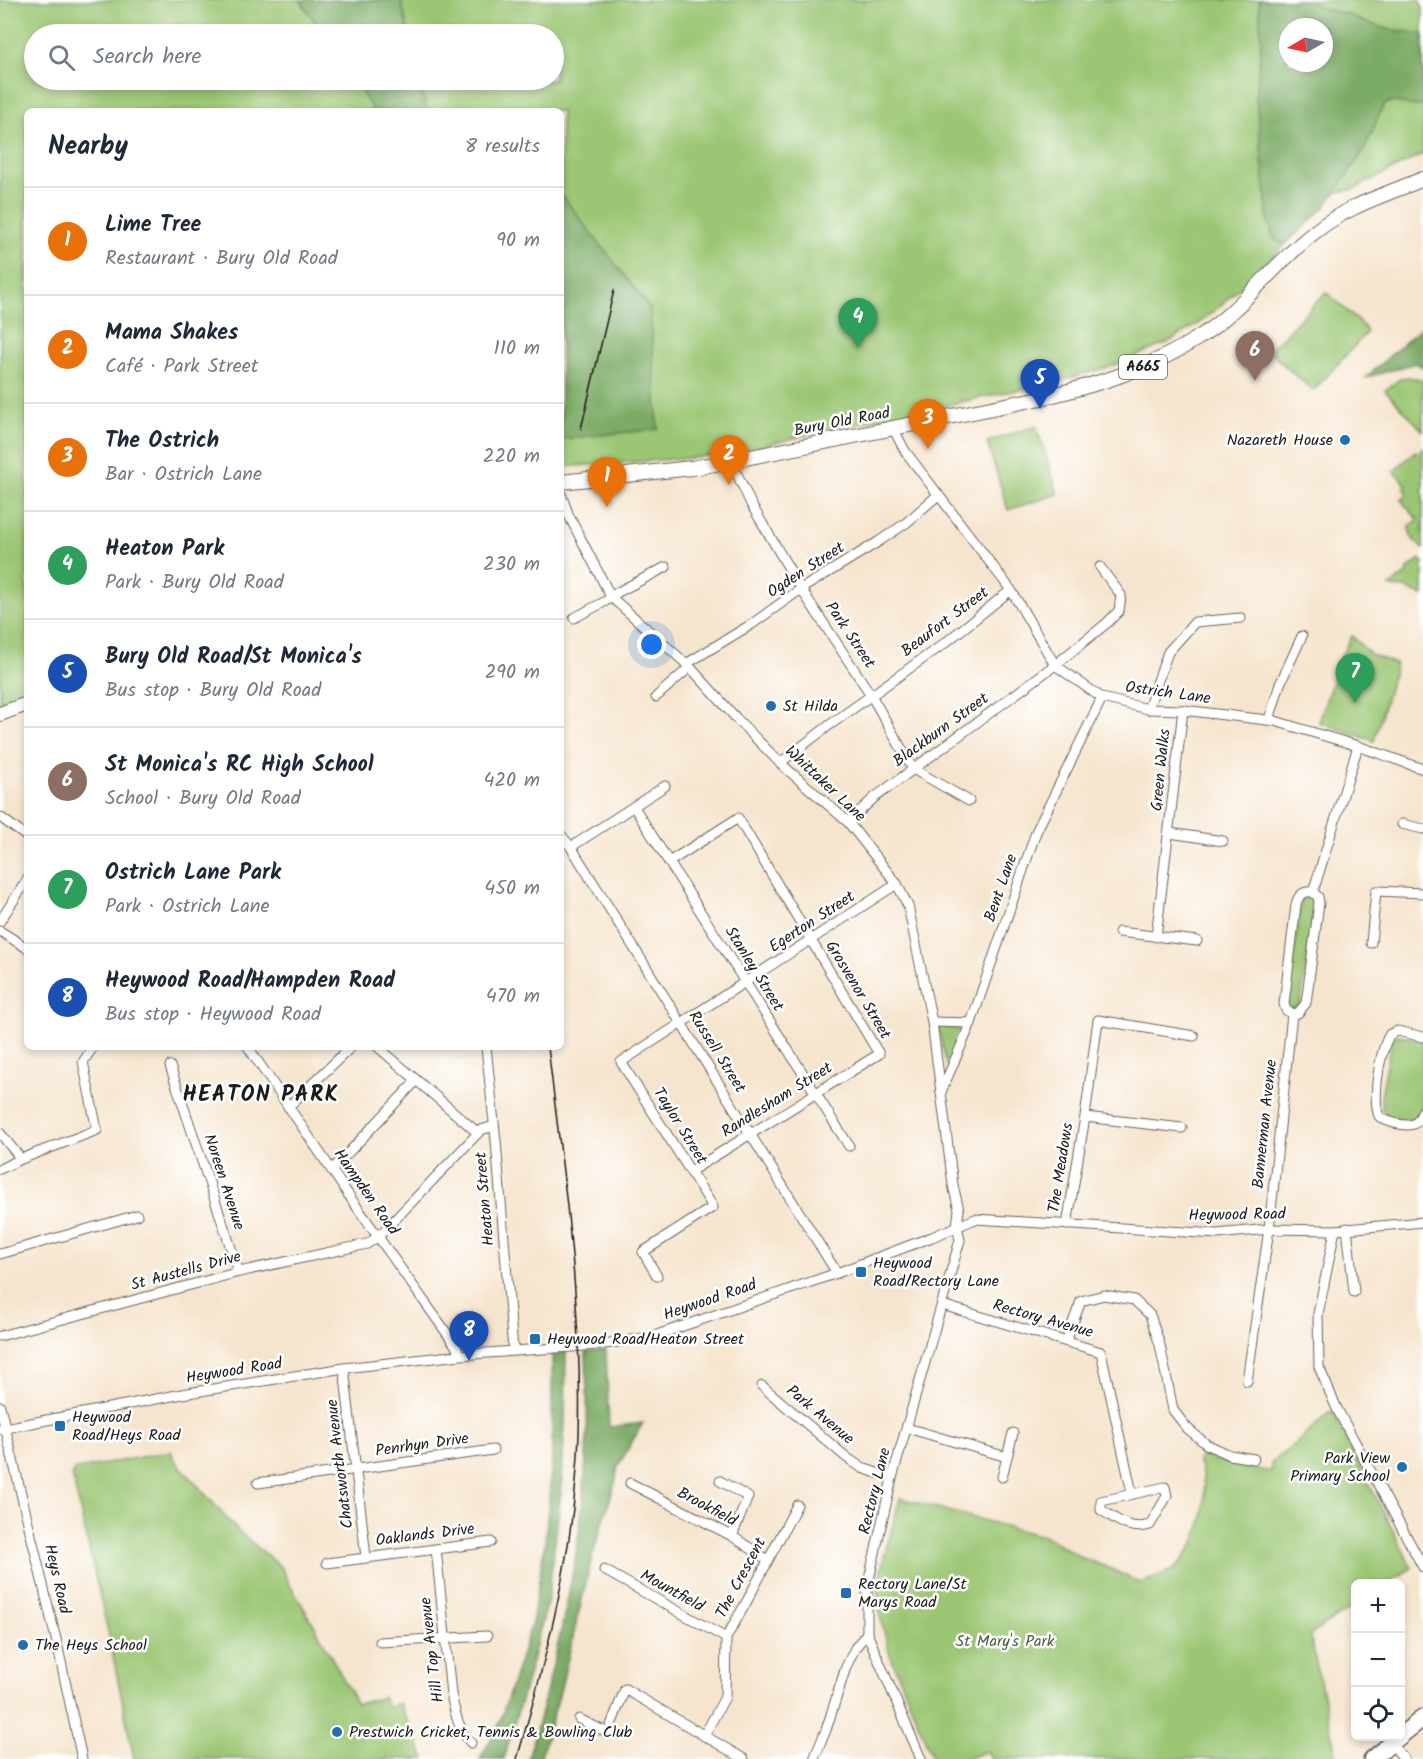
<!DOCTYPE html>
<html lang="en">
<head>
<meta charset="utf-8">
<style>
  body { margin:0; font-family:Kalam,sans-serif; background:#f2f2f3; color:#1f2937 }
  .controls { position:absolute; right:18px; bottom:18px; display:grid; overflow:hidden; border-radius:9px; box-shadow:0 3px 9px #0003 }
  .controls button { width:54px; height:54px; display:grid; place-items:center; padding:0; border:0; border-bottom:2px solid #e0e1e3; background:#fff; color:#1f2937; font:30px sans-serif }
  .compass { position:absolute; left:1279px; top:18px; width:54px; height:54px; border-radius:50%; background:#fff; box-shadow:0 3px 9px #0003; rotate:261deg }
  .you { position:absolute; left:652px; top:645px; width:21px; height:21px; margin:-15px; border:4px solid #fff; border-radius:50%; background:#1a73e8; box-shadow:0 0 0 9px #1a73e833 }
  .badge { display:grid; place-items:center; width:39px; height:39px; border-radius:50%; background:#1f6fb2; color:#fff; font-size:20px; font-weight:700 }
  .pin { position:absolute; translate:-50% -50px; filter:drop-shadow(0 2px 3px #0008) }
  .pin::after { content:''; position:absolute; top:32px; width:21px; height:18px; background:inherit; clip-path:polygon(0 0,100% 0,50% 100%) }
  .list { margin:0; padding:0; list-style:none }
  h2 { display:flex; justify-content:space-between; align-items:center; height:78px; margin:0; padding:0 24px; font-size:26px }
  h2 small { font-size:20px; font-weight:400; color:#747a83 }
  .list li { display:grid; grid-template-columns:39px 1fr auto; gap:18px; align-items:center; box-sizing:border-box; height:108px; padding:0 24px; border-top:2px solid #e0e1e3 }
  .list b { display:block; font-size:22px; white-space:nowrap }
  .list p { margin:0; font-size:20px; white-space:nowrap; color:#747a83 }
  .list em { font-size:20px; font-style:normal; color:#747a83 }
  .icon { flex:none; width:33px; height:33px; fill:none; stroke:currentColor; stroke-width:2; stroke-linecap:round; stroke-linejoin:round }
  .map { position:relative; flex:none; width:1423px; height:1759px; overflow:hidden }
  .search { position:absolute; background:#fff; box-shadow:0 3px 9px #0003; left:24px; top:24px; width:540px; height:66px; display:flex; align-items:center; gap:15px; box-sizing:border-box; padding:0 21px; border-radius:33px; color:#747a83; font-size:22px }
  .panel { position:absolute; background:#fff; box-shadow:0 3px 9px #0003; left:24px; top:108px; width:540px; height:942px; border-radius:9px }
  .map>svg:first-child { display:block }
</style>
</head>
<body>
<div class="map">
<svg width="1423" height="1759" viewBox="0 0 1423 1759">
  <rect width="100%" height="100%" fill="#fff"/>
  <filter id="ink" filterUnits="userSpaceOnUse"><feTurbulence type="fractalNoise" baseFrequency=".0167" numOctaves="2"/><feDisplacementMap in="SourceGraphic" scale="12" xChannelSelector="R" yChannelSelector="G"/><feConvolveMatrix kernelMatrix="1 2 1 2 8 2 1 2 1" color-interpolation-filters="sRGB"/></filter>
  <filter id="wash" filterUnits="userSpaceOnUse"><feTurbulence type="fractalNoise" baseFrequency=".008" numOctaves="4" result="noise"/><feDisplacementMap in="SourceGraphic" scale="24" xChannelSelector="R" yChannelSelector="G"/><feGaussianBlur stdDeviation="1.35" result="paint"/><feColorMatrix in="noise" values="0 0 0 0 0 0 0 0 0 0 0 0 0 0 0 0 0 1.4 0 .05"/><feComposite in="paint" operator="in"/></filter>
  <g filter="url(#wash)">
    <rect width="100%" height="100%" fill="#f6e5ce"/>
    <!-- green -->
    <g fill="#9bc673" stroke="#5c7148" stroke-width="1.5" fill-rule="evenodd">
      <path d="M0,0H1419L1423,8V154L1354,189L1334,193L1324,208L1221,305L1201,322L1167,343L1112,366L1055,382L838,428L728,453L690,458L561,467V111H27V693L0,702ZM1288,27H1324V63H1288ZM34,34H554V80H34Z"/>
      <path d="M1325,293L1329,294L1365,328L1367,332L1315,389L1312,390L1273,355L1271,351L1273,347Z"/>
      <path d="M1408,377L1423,380V431L1385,390L1400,379Z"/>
      <path d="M1036,426L1058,494L1008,510L987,442Z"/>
      <path d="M1423,448V549C1415,542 1410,538 1409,527L1418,520L1401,500L1408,493L1404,488L1407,486L1394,471L1415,451L1417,453Z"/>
      <path d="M1420,559L1423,561V596L1405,588L1390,587L1398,579L1407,574L1408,569Z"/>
      <path d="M1352,636L1370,654L1396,664L1374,741L1319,722L1340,658Z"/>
      <path d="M1309,895L1313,897L1315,902L1301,1001L1300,1005L1292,1009L1288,1007L1287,1002L1301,901L1306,896Z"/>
      <path d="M938,1026L965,1030L949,1067L946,1064Z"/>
      <path d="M1399,1035L1423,1040V1101L1418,1117C1409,1123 1391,1121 1384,1112C1380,1108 1381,1102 1381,1097L1391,1040L1395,1036Z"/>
      <path d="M1332,1411L1412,1568L1388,1583L1356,1584L1355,1605L1310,1635L1337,1759H991L987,1751L966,1759H933L889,1652L879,1612L878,1595L880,1572L900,1498L1038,1535H1044L1080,1557L1111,1569L1140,1583C1151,1580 1162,1572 1174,1570C1178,1564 1184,1558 1188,1552C1206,1526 1209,1489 1198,1461L1202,1454C1226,1465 1246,1469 1272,1471L1271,1462L1286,1452Z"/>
      <path d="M171,1451L174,1459L237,1530L282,1568L289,1584L313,1623L357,1704L383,1697L388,1708L399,1703L425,1759H134L108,1631L72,1475L74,1474V1470Z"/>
    </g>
    <!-- forest -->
    <g fill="#7cab65" stroke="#4c6440" stroke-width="1.5" fill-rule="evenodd">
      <path d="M300,0H401L409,34H323Z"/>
      <path d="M1259,0H1313L1322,9L1347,14L1364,22L1388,29L1423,34V106C1409,108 1394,96 1383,106L1364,151L1324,208L1287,242L1281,244C1271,239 1271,229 1268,220L1256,97L1261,39ZM1288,27H1324V63H1288Z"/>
      <path d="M353,80H419L427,111H374Z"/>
      <path d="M561,194L650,308L658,429L561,439Z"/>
      <path d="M1423,326V367L1415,363L1365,378Z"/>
      <path d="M606,1350L609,1427L643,1423L618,1466L615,1483L592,1557L559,1696L540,1759H528C558,1654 585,1542 587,1433C588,1406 586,1378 586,1351Z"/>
      <path d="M566,1352L565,1425L561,1492L548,1599L527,1680L504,1759H480L499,1724L532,1623L545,1542L552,1461V1353Z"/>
    </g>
  </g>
  <g filter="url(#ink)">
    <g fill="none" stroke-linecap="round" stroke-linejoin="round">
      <!-- street casing -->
      <g stroke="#68625a" stroke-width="11">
        <g id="street">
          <path d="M893,428L905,451L1011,590L1055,665L1102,698L1148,709L1183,710L1275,721L1358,746L1423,769"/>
          <path d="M731,461L751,504L801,589L871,695L913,769L969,801"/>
          <path d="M561,494L569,516L611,597L690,667L736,718L780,763L848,822L897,884L908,906L932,1022L953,1185L959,1210L957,1226L960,1240L892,1478L867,1588V1633L921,1759"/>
          <path d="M574,618L606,601L618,592L666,567"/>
          <path d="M686,664L752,624L801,589L878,542L906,523L938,495"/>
          <path d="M656,697L690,667"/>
          <path d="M1148,709L1168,652L1195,622L1241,618"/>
          <path d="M1269,720L1280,684L1302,636"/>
          <path d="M780,763L831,724L945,643L1011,590"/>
          <path d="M634,807L849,1146"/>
          <path d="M0,817L27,837"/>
          <path d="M848,822L874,798L1055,665L1107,623L1119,611L1121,595L1100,567"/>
          <path d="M1402,824L1423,829"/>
          <path d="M1170,833L1223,841"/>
          <path d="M561,835L571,847L837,1273"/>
          <path d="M571,847L665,786"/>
          <path d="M669,862L738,818L879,1054L691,1171"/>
          <path d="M1313,892L1358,746"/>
          <path d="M0,921L27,880"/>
          <path d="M0,931L27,948"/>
          <path d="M1119,932L1197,941"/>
          <path d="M1156,937L1183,710"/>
          <path d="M1371,943L1376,891L1423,893"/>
          <path d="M1292,1014L1286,1010L1284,1004L1296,905C1298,895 1303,891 1313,892"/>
          <path d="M1292,1014L1298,1013L1306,1003L1319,903L1318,897L1313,892"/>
          <path d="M932,1022L971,1023"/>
          <path d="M1423,1037L1398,1031L1390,1034C1380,1050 1372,1098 1379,1116C1385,1122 1408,1128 1415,1123C1419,1121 1421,1114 1423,1111"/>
          <path d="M248,1047L354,1203L456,1346L460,1355"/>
          <path d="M378,1047L478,1133"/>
          <path d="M486,1047L496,1141L513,1350"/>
          <path d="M170,1066L239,1272"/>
          <path d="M941,1092L971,1023L1036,832L1102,698"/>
          <path d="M288,1107L351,1047"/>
          <path d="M1085,1117L1182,1128"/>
          <path d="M0,1133L21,1159"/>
          <path d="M0,1169L21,1159L97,1130L83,1062L93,1047"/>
          <path d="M332,1170L416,1081"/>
          <path d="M1067,1225L1085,1117L1098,1020L1194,1036"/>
          <path d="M1347,1228L1354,1292"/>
          <path d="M1335,1230L1318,1314L1319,1367L1337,1409L1423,1567"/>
          <path d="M0,1254L137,1215"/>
          <path d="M657,1276L643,1252L713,1207L621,1062L897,884"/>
          <path d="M942,1305L1101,1352L1132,1493"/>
          <path d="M0,1336L239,1272L367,1244L379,1236L481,1130L494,1126"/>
          <path d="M1066,1341L1081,1301L1104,1295L1134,1300L1150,1315L1160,1345L1173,1410L1187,1428L1206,1444L1230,1455L1254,1459"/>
          <path d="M344,1368L366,1557"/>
          <path d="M1247,1381L1269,1229L1292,1014"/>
          <path d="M762,1386L846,1457L862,1468L892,1478"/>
          <path d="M0,1406L56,1639L82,1759"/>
          <path d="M907,1428L1007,1457"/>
          <path d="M0,1429L182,1394L344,1368L460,1355L598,1345L651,1337L837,1273L932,1237L975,1219L1217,1234L1269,1229L1335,1230L1423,1222"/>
          <path d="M1002,1477L1013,1433"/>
          <path d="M720,1481L748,1497L732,1536"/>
          <path d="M258,1483L493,1450"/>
          <path d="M630,1483L732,1536L768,1560"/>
          <path d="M1165,1487L1167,1496L1150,1525C1129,1531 1118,1520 1101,1510V1501Z"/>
          <path d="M436,1549L451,1694C455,1712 458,1730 471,1743"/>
          <path d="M327,1563L491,1542"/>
          <path d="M604,1570L726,1638"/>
          <path d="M380,1642L487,1636"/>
          <path d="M579,1719L608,1733L625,1689L744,1759"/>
          <path d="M704,1736L725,1697L726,1638L747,1601L797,1505"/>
          <path d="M1391,1743L1404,1759"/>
          <path d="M814,1759L826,1730L846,1667L855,1648L867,1633"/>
        </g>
      </g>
      <!-- primary casing -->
      <g stroke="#68625a" stroke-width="16">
        <g id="primary">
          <path d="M561,482L692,468L731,461L1036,399C1093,386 1148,370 1198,338C1243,309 1274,263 1316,231C1347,206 1387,194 1423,179"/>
          <path d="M0,714L27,704"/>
        </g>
      </g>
      <!-- highway casing -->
      <g stroke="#68625a" stroke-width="19">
        <g id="highway">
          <path d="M1400,1736L1423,1718"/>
          <path d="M1372,1759L1400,1736"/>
        </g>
      </g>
      <!-- street -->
      <use href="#street" stroke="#fff" stroke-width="9"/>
      <!-- primary -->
      <use href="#primary" stroke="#fff" stroke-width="14"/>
      <!-- highway -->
      <use href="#highway" stroke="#fff" stroke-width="16"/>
      <!-- tram -->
      <g stroke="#1c1c1c" stroke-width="1.5">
        <path d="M581,429L614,290"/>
        <path d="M517,1759C548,1653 575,1546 579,1435C583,1305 563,1175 548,1047"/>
      </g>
    </g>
  </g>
  <!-- markers -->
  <g fill="#1f6fb2" stroke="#fff" stroke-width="2">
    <circle cx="1345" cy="440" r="6"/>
    <circle cx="771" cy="706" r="6"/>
    <rect x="855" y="1266" width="12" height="12" rx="3"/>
    <rect x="529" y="1333" width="12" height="12" rx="3"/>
    <rect x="54" y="1420" width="12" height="12" rx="3"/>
    <circle cx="1402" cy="1467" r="6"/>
    <rect x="840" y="1587" width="12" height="12" rx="3"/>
    <circle cx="23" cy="1645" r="6"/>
    <circle cx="337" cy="1732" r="6"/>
  </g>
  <g text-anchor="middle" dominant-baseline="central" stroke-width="5" stroke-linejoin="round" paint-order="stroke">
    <!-- shield labels -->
    <rect fill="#fff" stroke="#606060" stroke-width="1.5" x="1119" y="355" width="48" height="24" rx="4.5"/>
    <g font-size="15" font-weight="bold" fill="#1c1c1c">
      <text x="1143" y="367">A665</text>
    </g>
    <!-- street labels -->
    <g font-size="16" fill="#1c1c1c" stroke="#fff">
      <text transform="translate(842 422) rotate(-11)">Bury Old Road</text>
      <text transform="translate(806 570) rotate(-33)">Ogden Street</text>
      <text transform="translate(945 622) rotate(-37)">Beaufort Street</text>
      <text transform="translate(850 635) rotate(56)">Park Street</text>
      <text transform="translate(1168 693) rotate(8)">Ostrich Lane</text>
      <text transform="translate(941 730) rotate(-36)">Blackburn Street</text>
      <text transform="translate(1161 770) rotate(-84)">Green Walks</text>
      <text transform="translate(825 784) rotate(43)">Whittaker Lane</text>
      <text transform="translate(1001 888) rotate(-71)">Bent Lane</text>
      <text transform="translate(812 922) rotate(-33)">Egerton Street</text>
      <text transform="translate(754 969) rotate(58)">Stanley Street</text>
      <text transform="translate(858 990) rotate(59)">Grosvenor Street</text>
      <text transform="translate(717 1052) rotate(58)">Russell Street</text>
      <text transform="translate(777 1100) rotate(-32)">Randlesham Street</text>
      <text transform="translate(1265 1124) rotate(-84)">Bannerman Avenue</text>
      <text transform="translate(680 1126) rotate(58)">Taylor Street</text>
      <text transform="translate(1061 1168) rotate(-81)">The Meadows</text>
      <text transform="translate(224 1182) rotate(72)">Noreen Avenue</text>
      <text transform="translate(366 1192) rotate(55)">Hampden Road</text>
      <text transform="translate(485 1199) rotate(-95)">Heaton Street</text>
      <text transform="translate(1237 1215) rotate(-1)">Heywood Road</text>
      <text transform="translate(186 1271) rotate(-15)">St Austells Drive</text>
      <text transform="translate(710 1300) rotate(-19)">Heywood Road</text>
      <text transform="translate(1043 1319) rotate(16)">Rectory Avenue</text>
      <text transform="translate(234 1371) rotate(-9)">Heywood Road</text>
      <text transform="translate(820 1415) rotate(40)">Park Avenue</text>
      <text transform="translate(422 1445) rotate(-8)">Penrhyn Drive</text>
      <text transform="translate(340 1464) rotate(-97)">Chatsworth Avenue</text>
      <text transform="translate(875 1491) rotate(-76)">Rectory Lane</text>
      <text transform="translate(707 1507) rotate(28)">Brookfield</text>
      <text transform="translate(425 1535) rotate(-7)">Oaklands Drive</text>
      <text transform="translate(741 1578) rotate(-62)">The Crescent</text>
      <text transform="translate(57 1579) rotate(77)">Heys Road</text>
      <text transform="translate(672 1591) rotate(29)">Mountfield</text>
      <text transform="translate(432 1650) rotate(-97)">Hill Top Avenue</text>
    </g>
    <!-- poi labels -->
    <g font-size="16" fill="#1c1c1c" stroke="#fff" text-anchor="start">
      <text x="1333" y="440" text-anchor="end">Nazareth House</text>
      <text x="783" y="706">St Hilda</text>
      <text x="873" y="1263">Heywood<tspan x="873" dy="18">Road/Rectory Lane</tspan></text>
      <text x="547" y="1339">Heywood Road/Heaton Street</text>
      <text x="72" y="1417">Heywood<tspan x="72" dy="18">Road/Heys Road</tspan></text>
      <text x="1390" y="1458" text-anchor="end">Park View<tspan x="1390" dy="18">Primary School</tspan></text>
      <text x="858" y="1584">Rectory Lane/St<tspan x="858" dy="18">Marys Road</tspan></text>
      <text x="35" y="1645">The Heys School</text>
      <text x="349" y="1732">Prestwich Cricket, Tennis &amp; Bowling Club</text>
    </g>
    <!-- park labels -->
    <g font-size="16" fill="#4f603f" stroke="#fff">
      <text x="1005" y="1641">St Mary's Park</text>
    </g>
    <!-- district labels -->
    <g font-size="22" font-weight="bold" letter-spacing="1.5" fill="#1c1c1c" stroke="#fff">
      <text x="261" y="1095">HEATON PARK</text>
    </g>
  </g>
</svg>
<div class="controls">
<button>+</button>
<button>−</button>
<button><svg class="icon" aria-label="locate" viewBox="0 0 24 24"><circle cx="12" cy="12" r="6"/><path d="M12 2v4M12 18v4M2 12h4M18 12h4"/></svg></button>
</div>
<svg class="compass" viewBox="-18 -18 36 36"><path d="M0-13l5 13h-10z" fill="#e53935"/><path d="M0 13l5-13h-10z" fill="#747a83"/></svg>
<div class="you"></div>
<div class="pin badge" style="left:607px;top:507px;background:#e8710a">1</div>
<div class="pin badge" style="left:729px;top:485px;background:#e8710a">2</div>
<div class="pin badge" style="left:928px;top:449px;background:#e8710a">3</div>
<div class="pin badge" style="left:858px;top:348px;background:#2e9e5b">4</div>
<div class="pin badge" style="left:1040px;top:409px;background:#1a4fb4">5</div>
<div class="pin badge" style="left:1255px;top:381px;background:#8d6e63">6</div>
<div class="pin badge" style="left:1355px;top:703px;background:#2e9e5b">7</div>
<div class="pin badge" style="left:469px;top:1361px;background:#1a4fb4">8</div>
<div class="search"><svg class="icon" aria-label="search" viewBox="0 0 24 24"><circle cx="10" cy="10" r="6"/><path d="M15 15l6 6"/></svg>Search here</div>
<section class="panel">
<h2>Nearby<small>8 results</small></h2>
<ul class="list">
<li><span class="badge" style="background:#e8710a">1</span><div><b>Lime Tree</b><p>Restaurant · Bury Old Road</p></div><em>90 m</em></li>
<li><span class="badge" style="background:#e8710a">2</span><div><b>Mama Shakes</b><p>Café · Park Street</p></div><em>110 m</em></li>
<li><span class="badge" style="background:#e8710a">3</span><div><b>The Ostrich</b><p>Bar · Ostrich Lane</p></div><em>220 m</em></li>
<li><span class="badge" style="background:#2e9e5b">4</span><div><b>Heaton Park</b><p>Park · Bury Old Road</p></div><em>230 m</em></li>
<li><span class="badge" style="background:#1a4fb4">5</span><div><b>Bury Old Road/St Monica's</b><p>Bus stop · Bury Old Road</p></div><em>290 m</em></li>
<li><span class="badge" style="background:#8d6e63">6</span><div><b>St Monica's RC High School</b><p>School · Bury Old Road</p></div><em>420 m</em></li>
<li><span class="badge" style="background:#2e9e5b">7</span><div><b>Ostrich Lane Park</b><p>Park · Ostrich Lane</p></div><em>450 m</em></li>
<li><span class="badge" style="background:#1a4fb4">8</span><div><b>Heywood Road/Hampden Road</b><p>Bus stop · Heywood Road</p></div><em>470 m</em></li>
</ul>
</section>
</div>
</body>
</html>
